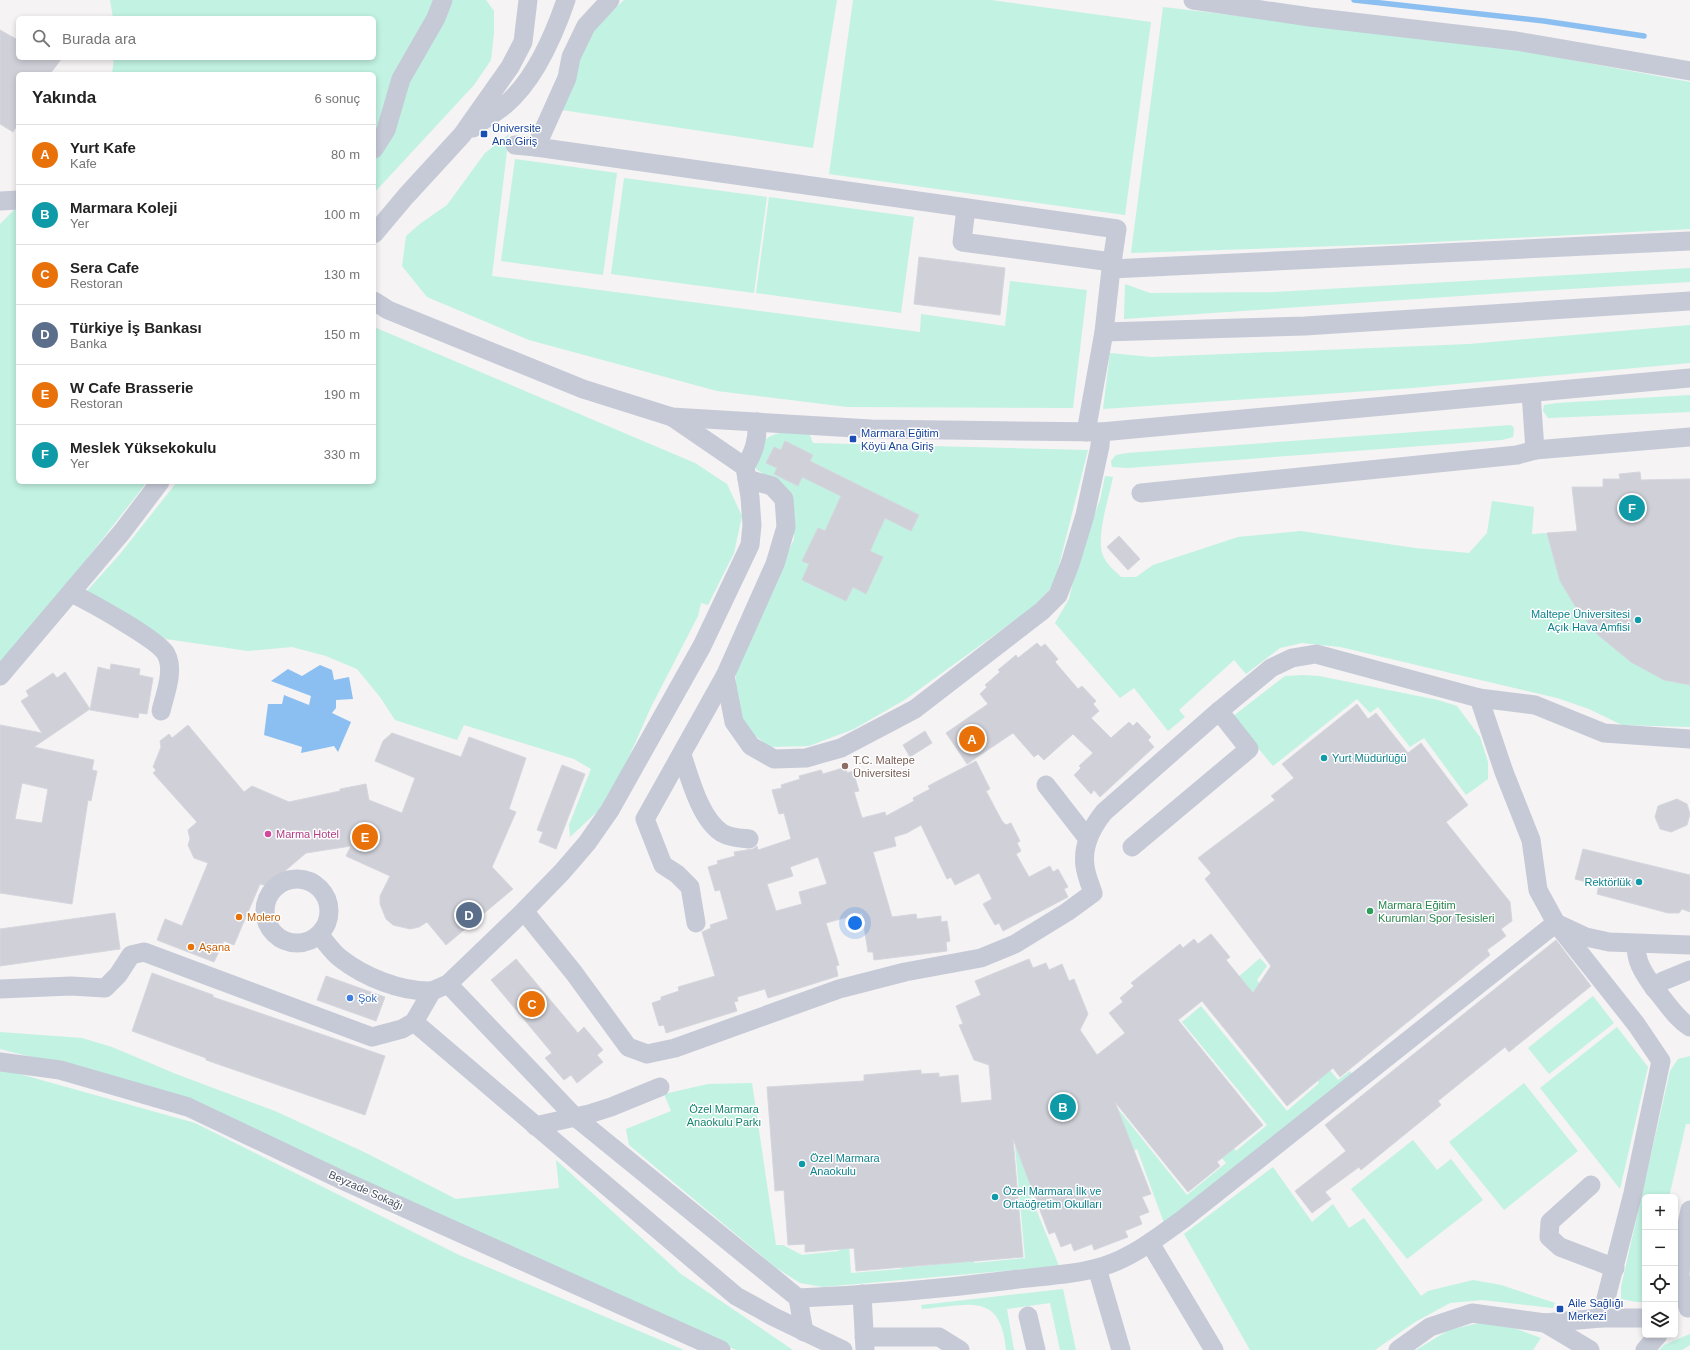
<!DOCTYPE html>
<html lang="tr">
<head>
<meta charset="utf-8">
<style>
  body { margin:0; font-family:Helvetica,sans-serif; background:#f2f2f2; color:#222 }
  .controls { position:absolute; right:12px; bottom:12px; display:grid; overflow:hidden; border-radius:6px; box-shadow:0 2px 6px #0003 }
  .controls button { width:36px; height:36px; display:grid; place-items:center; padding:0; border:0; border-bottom:1px solid #e0e0e0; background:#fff; color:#222; font:20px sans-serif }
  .you { position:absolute; left:855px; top:923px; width:14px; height:14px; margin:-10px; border:3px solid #fff; border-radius:50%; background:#1a73e8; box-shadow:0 0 0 6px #1a73e833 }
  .badge { display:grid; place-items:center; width:26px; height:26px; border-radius:50%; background:#b45309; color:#fff; font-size:13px; font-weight:700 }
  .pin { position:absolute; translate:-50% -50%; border:2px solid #fff; box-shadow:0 1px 4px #0006 }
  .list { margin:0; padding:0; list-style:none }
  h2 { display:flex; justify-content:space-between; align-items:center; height:52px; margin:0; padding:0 16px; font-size:17px }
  h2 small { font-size:13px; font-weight:400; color:#767676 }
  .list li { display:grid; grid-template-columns:26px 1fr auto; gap:12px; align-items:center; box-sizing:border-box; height:60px; padding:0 16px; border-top:1px solid #e0e0e0 }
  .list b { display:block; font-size:15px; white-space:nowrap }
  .list p { margin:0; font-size:13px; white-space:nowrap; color:#767676 }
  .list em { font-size:13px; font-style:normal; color:#767676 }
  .icon { flex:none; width:22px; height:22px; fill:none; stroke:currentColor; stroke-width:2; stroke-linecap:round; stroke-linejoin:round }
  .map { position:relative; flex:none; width:1690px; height:1350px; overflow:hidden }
  .search { position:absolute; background:#fff; box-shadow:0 2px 6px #0003; left:16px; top:16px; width:360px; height:44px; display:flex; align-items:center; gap:10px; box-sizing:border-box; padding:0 14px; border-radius:6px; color:#767676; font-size:15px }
  .panel { position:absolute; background:#fff; box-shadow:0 2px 6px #0003; left:16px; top:72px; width:360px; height:412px; border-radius:6px }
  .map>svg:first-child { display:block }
</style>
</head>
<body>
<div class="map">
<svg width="1690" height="1350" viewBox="0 0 1690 1350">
  <rect width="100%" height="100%" fill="#f5f3f3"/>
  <!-- green -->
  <g fill="#c1f2e2">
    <path d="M110,0H486L494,11V33L491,60L474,85L374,193V74H112L114,58H374V18H113Z"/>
    <path d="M624,0H837L813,148L555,109L591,31Z"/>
    <path d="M853,0H991L1151,22L1125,215L829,174Z"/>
    <path d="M1163,7L1495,46L1690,82V229L1395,244L1131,253Z"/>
    <path d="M509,134L492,276L920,332L921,314L1005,326L1010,281L1087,290L1073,408L847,407L717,391L529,340L427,297L402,266L406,236L421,223L447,205L485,153Z"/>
    <path d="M515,159L617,173L603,275L501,261Z"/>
    <path d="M624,178L767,197L754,293L611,274Z"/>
    <path d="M769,197L914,217L901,313L756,293Z"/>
    <path d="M18,203V482H147L47,610L0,662V224L17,207Z"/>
    <path d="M1690,268V282L1535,291L1124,319L1125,284L1150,293L1275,292Z"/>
    <path d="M1690,325V363L1412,388L1103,409L1110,353L1151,357L1469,344Z"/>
    <path d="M374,327L695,463L727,484L742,516L734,553L708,605L701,603L698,616L651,707L624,768L599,810L570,837L569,825L591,769L574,759L464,725L457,740L395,720L380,697L357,669L326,656L292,647L248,651L166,639L86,592L120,554L177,482H374Z"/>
    <path d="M1690,395V412L1548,418L1543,411L1544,405L1557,403Z"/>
    <path d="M1511,425L1514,428L1513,437L1502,440L1127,468L1112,467L1111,461L1116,455L1127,453Z"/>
    <path d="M804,430L810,435L813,443L1088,450L1054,585L1032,608L906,699L854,729L809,746L770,747L746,729L735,702L736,667L794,539V512L766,476L756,469C756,433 774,433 804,430Z"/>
    <path d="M1105,476L1113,477C1109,497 1097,533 1102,553C1105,563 1114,570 1121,577H1136L1153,565L1238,537L1301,531L1415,548L1469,553L1487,533L1492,501L1534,507L1532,534L1547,533L1560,581L1575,606L1597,634L1664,680L1690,685V727L1622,725L1589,709L1557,698L1340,647L1302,643L1280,648L1246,674L1234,660L1179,710L1185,717L1168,731L1134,688L1120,698L1055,623L1069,599L1081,550L1100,500Z"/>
    <path d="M1303,675L1319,676L1438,700L1457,706L1480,737L1488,762V779L1466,795L1424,738L1410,747L1378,707L1370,713L1357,699L1273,766L1232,717L1285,676Z"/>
    <path d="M1260,958L1267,966L1257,980L1338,1080L1350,1071L1355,1078L1164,1223L1137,1149L1132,1151L1107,1095L1187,1195L1226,1163L1140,1060L1152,1049L1236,1151L1267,1125L1182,1022L1201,1006L1287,1111L1319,1083L1235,980Z"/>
    <path d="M1593,996L1614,1023L1549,1074L1528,1048Z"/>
    <path d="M1617,1027L1648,1067L1620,1189L1540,1088Z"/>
    <path d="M0,1032L82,1038L112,1047L176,1074L275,1111L366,1153L456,1199L559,1188L556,1160L681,1274L793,1350H736L128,1082L0,1049Z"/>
    <path d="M1690,1056V1124H1686L1669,1197H1645V1302H1636L1621,1299V1287L1670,1071L1678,1059Z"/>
    <path d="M0,1071H9L195,1123L459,1255L684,1350H0Z"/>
    <path d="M752,1083L776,1245H783L802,1255L839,1251L831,1148L841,1139L851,1273L901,1269L891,1146H901L912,1267L962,1262L952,1135L963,1134L974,1263L1025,1258L1013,1124L1039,1191L1030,1194L1059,1266L823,1287L800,1283L775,1267L629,1145L626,1129L671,1111L664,1094L708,1084Z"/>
    <path d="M1524,1083L1578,1151L1504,1210L1449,1142Z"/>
    <path d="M1413,1140L1437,1170L1451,1159L1483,1200L1407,1259L1351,1189Z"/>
    <path d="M1273,1167L1312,1222L1333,1204L1349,1228L1364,1218L1421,1296L1428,1291L1473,1280L1501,1285L1555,1303L1553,1308L1482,1300L1450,1303L1415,1322L1375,1350H1250L1184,1234Z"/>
    <path d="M1063,1289L1076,1350H1060L1050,1303L1007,1309L1014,1350H1006C1001,1290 967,1306 922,1309L921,1305Z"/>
    <path d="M1479,1323L1514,1328L1541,1338L1533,1350H1416L1449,1330Z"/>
    <path d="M1690,1334V1345L1682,1350H1659L1664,1345Z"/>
  </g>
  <!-- water -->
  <path fill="#8cbff1" d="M320,665L332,670L334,680L349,677L353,699L336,700V708L332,713L351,722L338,752L334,746L301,753L302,747L264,735L268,704H282L284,695L309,705L311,696L271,681L288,669L302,676Z"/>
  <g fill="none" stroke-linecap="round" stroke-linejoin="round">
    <!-- stream -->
    <path stroke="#8cbff1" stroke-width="5.5" d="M1354,0L1544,21L1644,36"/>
  </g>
  <!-- building -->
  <g fill="#cfd0d8" stroke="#d6d6de" fill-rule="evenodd">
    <path d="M0,30L18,40V58H62L50,74H18V124L13,132L0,124Z"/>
    <path d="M919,257L1005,268L1000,315L914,304Z"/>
    <path d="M785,441L813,455L810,461L919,515L911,531L885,518L870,551L883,557L866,594L853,587L846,601L802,580L809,564L802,561L818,528L825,531L841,496L802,477L798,486L774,474L777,468L766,463L774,447L781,450Z"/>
    <path d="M1640,472L1641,480L1690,479V685L1664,680L1631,662L1597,634L1575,606L1560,581L1547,533L1577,531L1572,487H1603V479H1620L1619,474Z"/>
    <path d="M1119,536L1140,559L1128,570L1107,547Z"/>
    <path d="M1037,643L1041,647L1045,644L1058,659L1055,662L1078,689L1082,686L1096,701L1093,704L1099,711L1091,718L1111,738L1129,722L1133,726L1137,722L1151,737L1148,740L1154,747L1100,797L1094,790L1091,794L1074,775L1081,768L1079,766L1093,753L1073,734L1044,760L1038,754L1034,757L1013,733L967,764L946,733L988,704L980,694L987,687L985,685L1000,672L998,670L1016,655L1018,658Z"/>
    <path d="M111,664L140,669L139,675L153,678L147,714L139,713L138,718L90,710L98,667L110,670Z"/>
    <path d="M65,672L90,709L34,747L94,760L92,770L97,771L91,801L88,800L72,904L0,893V725L42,733L21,701L29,696L26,691L53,673L57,678ZM22,783L48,789L42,823L15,819Z"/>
    <path d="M1357,704L1368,719L1376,713L1408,753L1421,743L1468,805L1446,822L1510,902L1512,921L1501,929L1506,936L1487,950L1490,955L1340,1077L1333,1068L1287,1106L1202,1001L1178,1020L1263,1125L1217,1162L1220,1166L1188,1192L1115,1102L1151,1194L1142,1197L1149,1212L1139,1216L1142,1224L1125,1231L1128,1237L1094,1250L1092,1244L1074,1251L1071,1243L1061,1247L1055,1232L1049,1234L1013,1139L1023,1257L856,1271L854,1248L805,1252V1244L788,1245L784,1190L775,1191L767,1087L864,1081V1075L921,1070V1074L939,1073V1077L958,1075L961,1103L992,1100L989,1065L974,1060L959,1025L963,1024L956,1006L981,995L975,981L1029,959L1033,968L1046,963L1049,970L1062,964L1069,981L1074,979L1088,1014L1080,1030L1097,1055L1125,1033L1109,1013L1123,1002L1120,998L1134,986L1131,983L1180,944L1183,948L1194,939L1198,944L1211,934L1230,957L1226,960L1253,993L1271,966L1205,879L1211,873L1198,858L1275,800L1271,796L1294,778L1282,764Z"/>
    <path d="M188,725L244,792L252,786L289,802L340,791V789L366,784L369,800L402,813L415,778L375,761L383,741L392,733L461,757L469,737L526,758L509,809L516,812L492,867L513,889L446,945L427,922L419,927L410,929L393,925L386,919L380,904V896L390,876L346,856L351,846L306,853L286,870L284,877L275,879L267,886L260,884L234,945L224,941L214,962L157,940L165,919L182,926L208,863L194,858L188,845L190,839L188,830L197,822L153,773L156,770L153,767L161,747L160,741L169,734L172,738Z"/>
    <path d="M925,731L932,743L910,757L903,745Z"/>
    <path d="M976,761L990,789L986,791L1002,821L1006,825L1011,823L1020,841L1017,843L1021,851L1016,854L1029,877L1050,866L1053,872L1058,869L1068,887L1064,889L1068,897L1003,931L999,923L995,925L983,904L992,899L979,873L955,885L951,877L947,879L921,825L907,833L894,837L896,846L873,852L892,917L916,914L917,919L941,916V922L947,921L950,941L946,942L947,951L874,960L873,952H868L862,913L826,923L839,965L836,966L838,976L768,998L765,989L737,997L738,1001L734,1002L737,1011L666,1033L664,1025L659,1026L652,1003L661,1000V997L679,991L678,987L715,976L702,932L711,928L710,925L728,919L720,890L715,891L708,867L718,864L717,861L735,856L734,852L753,849L757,846L758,850L791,839L784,813L779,814L772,790L782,788L781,785L800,779L799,776L821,770L823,774L846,767L847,773L853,771L859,791L854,792L862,818L885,812L886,816L914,801L913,798L930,789L928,786ZM818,857L827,884L799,892L802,904L776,911L767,884L793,876L790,867Z"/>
    <path d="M562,765L585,774L556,849L539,842L543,832L537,830Z"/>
    <path d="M1677,799L1687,804L1690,814L1687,825L1671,832L1660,829L1655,817L1658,806Z"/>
    <path d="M1583,849L1690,875V912L1682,909L1679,913H1668L1597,894L1599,885L1575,879Z"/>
    <path d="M115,913L120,949L0,966V929Z"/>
    <path d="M1556,940L1591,986L1509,1052L1505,1047L1438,1101L1441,1105L1361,1170L1359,1167L1325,1192L1331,1199L1312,1213L1295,1191L1346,1151L1325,1125Z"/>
    <path d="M516,959L578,1033L584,1027L603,1050L597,1055L603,1062L577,1083L571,1075L564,1080L545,1058L552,1053L491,980Z"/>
    <path d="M152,973L213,995V997L385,1056L365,1115L206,1060V1058L132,1031Z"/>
    <path d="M326,976L385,997L376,1021L317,1000Z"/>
  </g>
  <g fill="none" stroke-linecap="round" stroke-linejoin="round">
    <!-- minor -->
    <g stroke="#c6cad7" stroke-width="19">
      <path d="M610,0L586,26L571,57L567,78L536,147L1117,229L1111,269"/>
      <path d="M1193,0L1310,17L1516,41L1690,71"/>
      <path d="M473,128C483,120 495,113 505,105C534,81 554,35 566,0"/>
      <path d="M515,145L536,147"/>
      <path d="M374,149L386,130L401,79L436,18L443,0"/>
      <path d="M0,201L18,200"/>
      <path d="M966,208L962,242L1112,262"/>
      <path d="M374,234L406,196L462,135L510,67L523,42L528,0"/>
      <path d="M374,301L388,310L583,389L672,417L871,429L1101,432L1690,378"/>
      <path d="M1104,332L1305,326L1690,301"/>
      <path d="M1086,432L1104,332L1111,269L1690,241"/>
      <path d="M1535,450L1690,437"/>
      <path d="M745,467C754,452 758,440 757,422"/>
      <path d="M1141,493L1517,455L1535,450L1531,393"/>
      <path d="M71,593C88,601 159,640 166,654C175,670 165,694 161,711"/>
      <path d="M0,676L122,532L160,482"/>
      <path d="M725,676L734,722L751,746L774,759L806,758L841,748L915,709L1042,611L1058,595L1070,564L1085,515L1100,446L1101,432"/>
      <path d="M1479,698L1504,772L1531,840L1538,890L1556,923L1586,937L1609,942L1690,945"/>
      <path d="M682,755C690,778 700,819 722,833C731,838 740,838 749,839"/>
      <path d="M1046,785L1088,839"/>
      <path d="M1132,847L1249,749L1219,711"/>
      <circle cx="297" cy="911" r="32"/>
      <path d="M524,911L574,973L628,1047L647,1054L675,1048L839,989L905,972L981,958L1015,944L1067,912L1093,893C1090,884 1086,875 1085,866C1082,845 1092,827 1104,812L1219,711L1271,668L1292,658L1316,654L1479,698L1535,705L1604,733L1690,739"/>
      <path d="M696,923L690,887L677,874L663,865L645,819L725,676L775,564L786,527L784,499L772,486L747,479"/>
      <path d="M319,935C326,942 332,952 340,958C364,977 401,992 432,991"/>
      <path d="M1637,944C1634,960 1645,975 1654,988L1663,981L1690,970"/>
      <path d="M448,984L574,1116L798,1298L804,1332"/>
      <path d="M1654,988C1666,1001 1675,1018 1690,1027"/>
      <path d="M0,989L71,986L105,988L118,975L131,955L144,952L372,1037L402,1029L414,1022L432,991L448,984L524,911L562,872L587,843L610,810L702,646L750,545L752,525L750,497L745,467L672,417"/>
      <path d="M414,1022L736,1296L774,1317L843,1350"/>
      <path d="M0,1062L60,1070L188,1107L344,1181L721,1350"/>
      <path d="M535,1126L589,1114L611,1107L660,1087"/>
      <path d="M1591,1185L1550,1222L1549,1237L1560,1247L1615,1268"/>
      <path d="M1150,1243L1214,1350"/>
      <path d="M1097,1268L1121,1350"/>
      <path d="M862,1294L865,1349"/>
      <path d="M798,1298C869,1295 941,1289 1011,1280C1042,1276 1075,1275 1104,1266C1133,1257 1158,1237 1182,1220L1556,923L1636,1024L1661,1061L1633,1193L1601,1318"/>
      <path d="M1688,1308L1680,1276L1682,1247L1690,1210"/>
      <path d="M1028,1316L1036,1350"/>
      <path d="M1545,1323L1590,1350"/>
      <path d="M864,1337H939L960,1350"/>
      <path d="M1398,1350L1430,1327L1472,1313L1545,1323L1601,1318H1645"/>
      <path d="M1645,1350L1658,1335"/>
    </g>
  </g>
  <!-- markers -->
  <g fill="#1a4fb4" stroke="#fff" stroke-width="1.5">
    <rect x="480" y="130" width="8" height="8" rx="2"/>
    <rect x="849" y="435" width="8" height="8" rx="2"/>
    <rect x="1556" y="1305" width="8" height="8" rx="2"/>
  </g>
  <g fill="#0f9aa8" stroke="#fff" stroke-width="1.5">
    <circle cx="1638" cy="620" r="4"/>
    <circle cx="1324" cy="758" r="4"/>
    <circle cx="1639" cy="882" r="4"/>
    <circle cx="802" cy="1164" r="4"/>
    <circle cx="995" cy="1197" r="4"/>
  </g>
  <circle fill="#8d6e63" stroke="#fff" stroke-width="1.5" cx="845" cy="766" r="4"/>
  <circle fill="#d1479c" stroke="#fff" stroke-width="1.5" cx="268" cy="834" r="4"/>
  <circle fill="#2e9e5b" stroke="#fff" stroke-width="1.5" cx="1370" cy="911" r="4"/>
  <g fill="#e8710a" stroke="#fff" stroke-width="1.5">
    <circle cx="239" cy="917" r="4"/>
    <circle cx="191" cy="947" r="4"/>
  </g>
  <circle fill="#3f7fe0" stroke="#fff" stroke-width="1.5" cx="350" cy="998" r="4"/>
  <g text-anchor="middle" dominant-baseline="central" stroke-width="3" stroke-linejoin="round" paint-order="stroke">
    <!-- transit labels -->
    <g font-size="11" fill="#164399" stroke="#fff" text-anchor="start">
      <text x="492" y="128">Üniversite<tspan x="492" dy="13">Ana Giriş</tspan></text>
      <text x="861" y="433">Marmara Eğitim<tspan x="861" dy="13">Köyü Ana Giriş</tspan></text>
      <text x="1568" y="1303">Aile Sağlığı<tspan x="1568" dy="13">Merkezi</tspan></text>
    </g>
    <!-- culture labels -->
    <g font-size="11" fill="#0d838f" stroke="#fff" text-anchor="start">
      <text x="1630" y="614" text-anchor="end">Maltepe Üniversitesi<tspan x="1630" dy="13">Açık Hava Amfisi</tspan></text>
      <text x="1332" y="758">Yurt Müdürlüğü</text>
      <text x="1631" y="882" text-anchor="end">Rektörlük</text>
      <text x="810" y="1158">Özel Marmara<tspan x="810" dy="13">Anaokulu</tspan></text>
      <text x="1003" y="1191">Özel Marmara İlk ve<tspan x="1003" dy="13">Ortaöğretim Okulları</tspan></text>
    </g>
    <!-- education labels -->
    <g font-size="11" fill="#785e54" stroke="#fff" text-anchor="start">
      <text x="853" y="760">T.C. Maltepe<tspan x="853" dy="13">Üniversitesi</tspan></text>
    </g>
    <!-- hotel labels -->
    <g font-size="11" fill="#b23c85" stroke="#fff" text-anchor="start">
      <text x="276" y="834">Marma Hotel</text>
    </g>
    <!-- leisure labels -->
    <g font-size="11" fill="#27864d" stroke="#fff" text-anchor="start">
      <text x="1378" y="905">Marmara Eğitim<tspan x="1378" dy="13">Kurumları Spor Tesisleri</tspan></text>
    </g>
    <!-- food labels -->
    <g font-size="11" fill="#c56008" stroke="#fff" text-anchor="start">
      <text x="247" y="917">Molero</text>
      <text x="199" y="947">Aşana</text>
    </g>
    <!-- shop labels -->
    <g font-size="11" fill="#366cbe" stroke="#fff" text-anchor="start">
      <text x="358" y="998">Şok</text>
    </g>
    <!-- park labels -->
    <g font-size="11" fill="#13836b" stroke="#fff">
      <text x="724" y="1109">Özel Marmara<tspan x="724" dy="13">Anaokulu Parkı</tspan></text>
    </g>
    <!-- street labels -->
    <g font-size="11" fill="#494f61" stroke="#fff">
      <text transform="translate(366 1190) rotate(24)">Beyzade Sokağı</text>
    </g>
  </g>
</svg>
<div class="controls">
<button>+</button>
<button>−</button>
<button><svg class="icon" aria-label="locate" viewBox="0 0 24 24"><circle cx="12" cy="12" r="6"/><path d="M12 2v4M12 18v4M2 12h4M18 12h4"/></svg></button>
<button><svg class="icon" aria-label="layers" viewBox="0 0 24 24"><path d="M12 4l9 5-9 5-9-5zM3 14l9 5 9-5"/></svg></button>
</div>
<div class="you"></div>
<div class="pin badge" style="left:972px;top:739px;background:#e8710a">A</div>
<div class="pin badge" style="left:1063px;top:1107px;background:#0f9aa8">B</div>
<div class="pin badge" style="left:532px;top:1004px;background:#e8710a">C</div>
<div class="pin badge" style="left:469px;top:915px;background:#5c6f8a">D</div>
<div class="pin badge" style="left:365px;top:837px;background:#e8710a">E</div>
<div class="pin badge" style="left:1632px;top:508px;background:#0f9aa8">F</div>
<div class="search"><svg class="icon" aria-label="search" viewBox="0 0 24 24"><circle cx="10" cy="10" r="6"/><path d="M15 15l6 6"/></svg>Burada ara</div>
<section class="panel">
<h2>Yakında<small>6 sonuç</small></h2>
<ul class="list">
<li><span class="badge" style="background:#e8710a">A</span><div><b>Yurt Kafe</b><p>Kafe</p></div><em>80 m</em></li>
<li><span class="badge" style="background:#0f9aa8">B</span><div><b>Marmara Koleji</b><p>Yer</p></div><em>100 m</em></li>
<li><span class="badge" style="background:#e8710a">C</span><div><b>Sera Cafe</b><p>Restoran</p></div><em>130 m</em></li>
<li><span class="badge" style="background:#5c6f8a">D</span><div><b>Türkiye İş Bankası</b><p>Banka</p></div><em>150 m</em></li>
<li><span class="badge" style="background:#e8710a">E</span><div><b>W Cafe Brasserie</b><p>Restoran</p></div><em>190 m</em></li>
<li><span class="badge" style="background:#0f9aa8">F</span><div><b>Meslek Yüksekokulu</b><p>Yer</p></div><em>330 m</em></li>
</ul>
</section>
</div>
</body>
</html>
